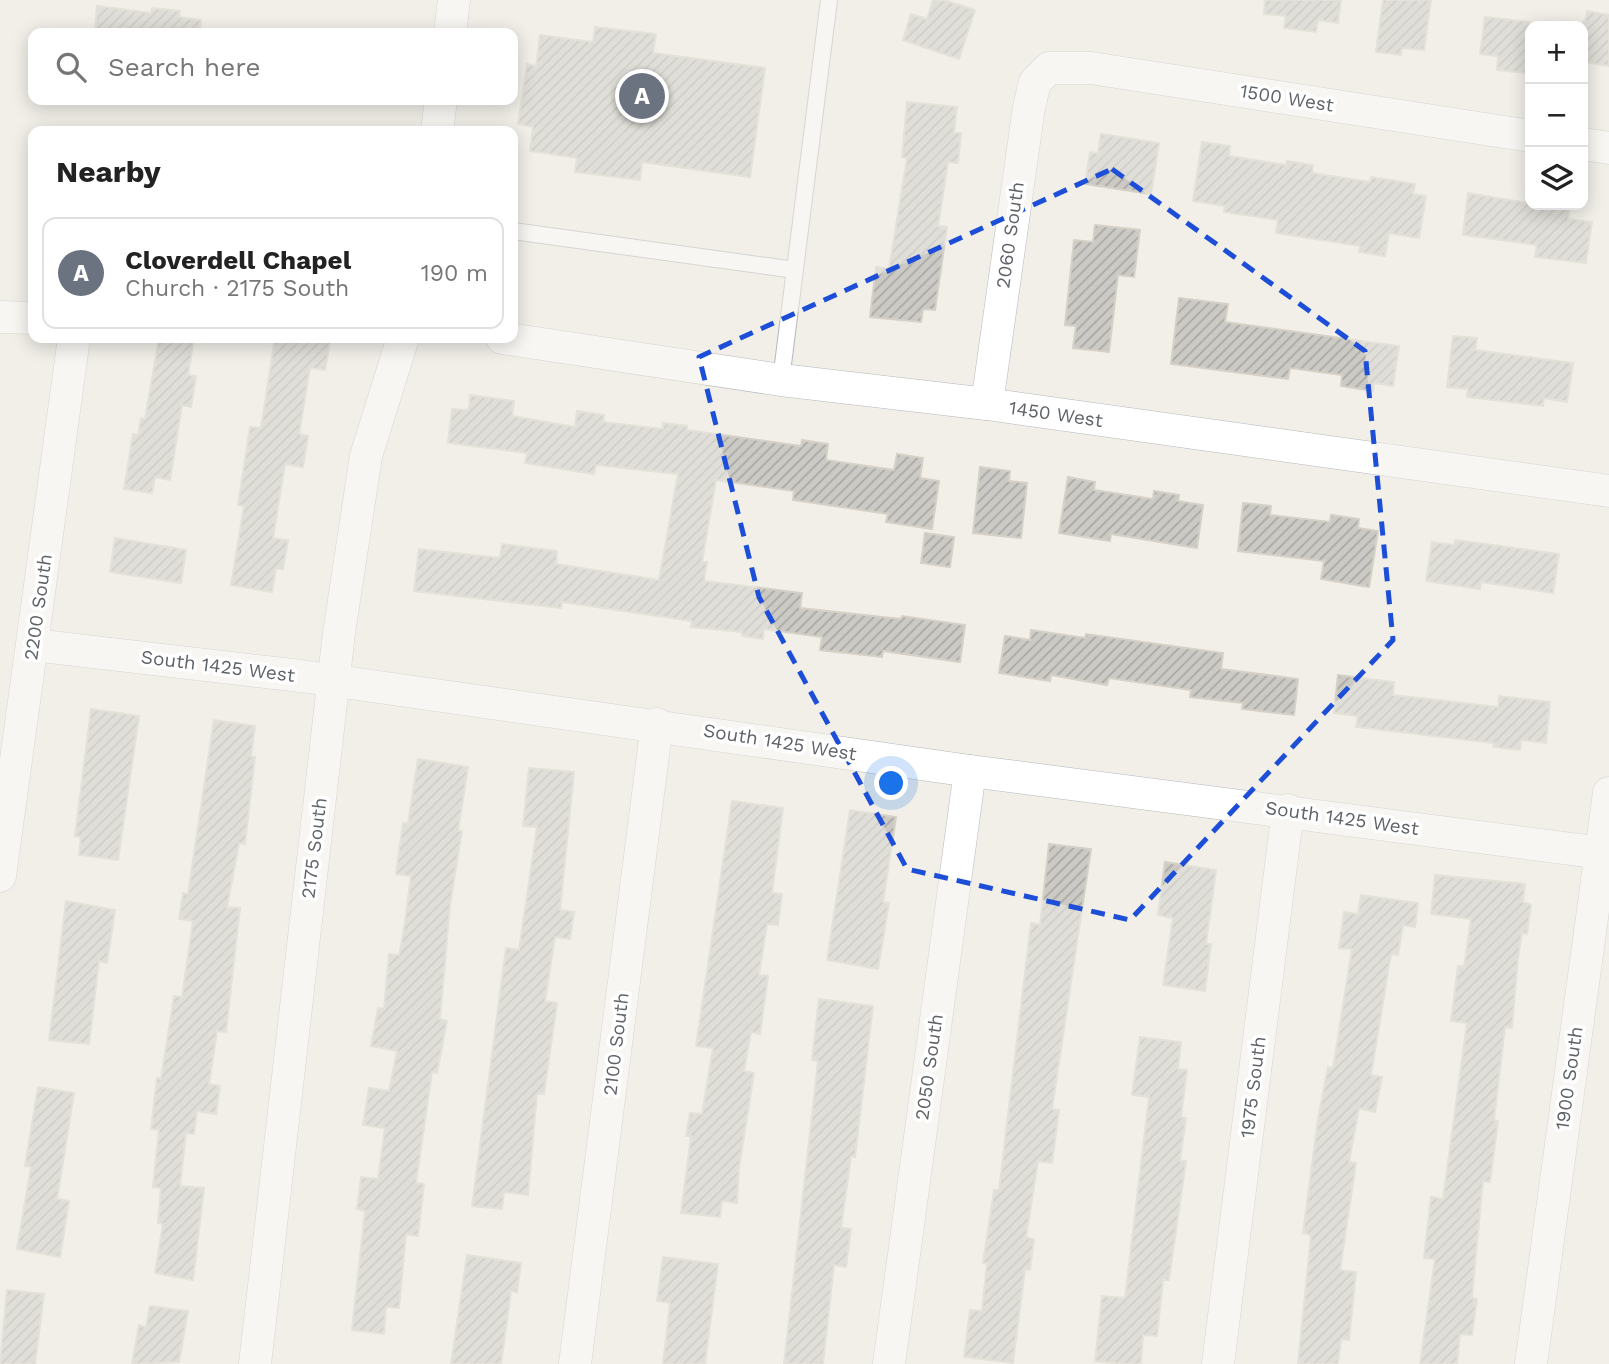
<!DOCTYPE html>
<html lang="en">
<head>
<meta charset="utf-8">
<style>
  body { margin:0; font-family:"Work Sans",sans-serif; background:#f6f6f6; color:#222 }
  .controls { position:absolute; right:21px; top:21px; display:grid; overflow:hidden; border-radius:14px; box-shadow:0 4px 18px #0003 }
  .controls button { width:63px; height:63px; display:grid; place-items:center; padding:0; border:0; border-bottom:2px solid #e0e0e0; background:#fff; color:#222; font:35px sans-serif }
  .you { position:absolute; left:892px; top:784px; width:24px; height:24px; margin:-18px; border:5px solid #fff; border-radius:50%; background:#1a73e8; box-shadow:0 0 0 10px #1a73e833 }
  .badge { display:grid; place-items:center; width:46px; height:46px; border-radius:50%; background:#2563eb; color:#fff; font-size:23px; font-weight:700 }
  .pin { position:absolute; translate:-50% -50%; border:4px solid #fff; box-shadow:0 2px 7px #0006 }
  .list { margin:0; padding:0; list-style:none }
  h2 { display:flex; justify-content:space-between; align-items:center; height:91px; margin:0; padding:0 28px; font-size:30px }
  h2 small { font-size:23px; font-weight:400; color:#767676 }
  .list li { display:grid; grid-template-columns:46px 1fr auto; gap:21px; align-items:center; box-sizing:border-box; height:112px; margin:0 14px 14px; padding:0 14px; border:2px solid #e0e0e0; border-radius:14px }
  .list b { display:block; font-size:26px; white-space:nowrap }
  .list p { margin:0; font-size:23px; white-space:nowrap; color:#767676 }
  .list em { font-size:23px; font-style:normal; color:#767676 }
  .icon { flex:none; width:38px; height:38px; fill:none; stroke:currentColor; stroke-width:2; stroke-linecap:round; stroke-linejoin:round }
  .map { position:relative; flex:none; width:1609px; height:1364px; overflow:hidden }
  .search { position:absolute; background:#fff; box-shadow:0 4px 18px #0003; left:28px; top:28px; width:490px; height:77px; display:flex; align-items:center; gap:18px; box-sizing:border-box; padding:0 24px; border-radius:14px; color:#767676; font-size:26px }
  .panel { position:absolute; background:#fff; box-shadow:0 4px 18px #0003; left:28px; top:126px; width:490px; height:217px; border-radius:14px }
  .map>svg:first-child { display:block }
</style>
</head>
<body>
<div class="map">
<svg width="1609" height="1364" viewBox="0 0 1609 1364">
  <defs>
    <pattern id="building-hatch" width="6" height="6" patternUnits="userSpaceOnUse" patternTransform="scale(1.75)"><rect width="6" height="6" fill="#cccac5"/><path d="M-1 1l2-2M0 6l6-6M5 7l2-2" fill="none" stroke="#a9a8a4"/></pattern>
  </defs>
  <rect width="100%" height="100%" fill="#f1efe8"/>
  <!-- building -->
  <g fill="url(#building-hatch)" stroke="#d6d1c6" stroke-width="2">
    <path d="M933,0H944L975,10L959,59L903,40L911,14L927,19Z"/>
    <path d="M1265,0H1341L1338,23L1318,20L1316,32L1284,28L1286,16L1264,14Z"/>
    <path d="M1383,0H1431L1424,50L1402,48L1401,55L1376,52Z"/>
    <path d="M97,6L151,13L152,8L180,11L179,17L201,20L200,33H95Z"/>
    <path d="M1587,11L1609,15V66L1583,62V21L1585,22Z"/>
    <path d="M1485,17L1530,22L1527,73L1497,70L1498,56L1480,54Z"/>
    <path d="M595,27L656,34L653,53L765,68L750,177L642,162L640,180L575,172L577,158L530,151L533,127L518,124L527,64L536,66L540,35L593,42Z"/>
    <path d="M907,102L957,107L954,133H961L958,163L948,162L938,226L947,227L935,310L923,309L921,322L870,317L876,267L889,269L907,158L902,157Z"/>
    <path d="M1101,134L1159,143L1151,194L1085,184L1090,152L1098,153Z"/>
    <path d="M1202,142L1230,146L1229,156L1286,165L1287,161L1313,165L1312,173L1370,182L1371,177L1415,184L1413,194L1426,196L1419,238L1389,233L1385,256L1359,252L1360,246L1276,233L1278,220L1224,212L1225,206L1193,201Z"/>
    <path d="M1468,193L1569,210L1568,219L1592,222L1586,263L1535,257L1537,245L1463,235Z"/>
    <path d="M1095,225L1140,230L1134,277L1118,275L1109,352L1073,348L1076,326L1065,325L1074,240L1093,242Z"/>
    <path d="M1179,298L1228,304L1225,322L1399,346L1393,386L1374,383L1373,391L1341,386L1342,375L1290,368L1288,379L1171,364Z"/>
    <path d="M1453,336L1477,338L1475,350L1573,363L1567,402L1544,398L1543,406L1467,397L1468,389L1447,387Z"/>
    <path d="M159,338H194L188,375L196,376L191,407L182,405L170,480L155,477L152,493L124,489L133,434L138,435L141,418L145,419Z"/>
    <path d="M275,338L330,342L325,370L310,368L299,434L308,436L303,467L285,464L273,538L288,540L283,569L276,568L272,592L231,585L244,506L238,505L250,427L261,428Z"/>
    <path d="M470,395L514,401L512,416L575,427L577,411L604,415L603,422L663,429V423L687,426V430L801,446L802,440L828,444L826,460L894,470L897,454L923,458L920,478L939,481L932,529L886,522L888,514L793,500L794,491L716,480L702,562H707L704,581L802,593L800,608L901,619L902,616L965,625L960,662L883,651L882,657L820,650L822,637L764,629L763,639L742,636V632L691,627L692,621L562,602L561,608L414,591L419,549L500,558L502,544L557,551L556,564L659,580L678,474L596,465L594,474L525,463L527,453L448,443L452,409L469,410Z"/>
    <path d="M980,467L1010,471L1009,481L1027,483L1021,538L973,533Z"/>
    <path d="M1068,477L1095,482L1094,490L1153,499L1154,491L1179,495L1178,501L1203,505L1197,548L1111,534L1110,541L1059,533Z"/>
    <path d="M1243,503L1271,506L1270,515L1330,522L1331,515L1359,519L1358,528L1378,531L1369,587L1321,579L1324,561L1238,551Z"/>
    <path d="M925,533L954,537L950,567L921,563Z"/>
    <path d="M115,538L186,550L181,583L110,572Z"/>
    <path d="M1455,540L1559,554L1553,593L1481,582L1480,589L1426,581L1432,542L1454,545Z"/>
    <path d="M1031,630L1085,638L1086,634L1223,653L1221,669L1298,679L1294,715L1242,709L1243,703L1190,697L1191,690L1109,678L1107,685L1051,675L1050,681L999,673L1005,636L1030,640Z"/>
    <path d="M1338,675L1394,682L1393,695L1498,707L1499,696L1550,702L1546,743L1521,740L1520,750L1493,747L1494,743L1356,727L1358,716L1334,713Z"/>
    <path d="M91,709L139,716L118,860L79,855L81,837L75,836Z"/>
    <path d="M214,720L255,726L251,756L255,757L245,844L239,843L227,907L240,908L226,1032L217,1031L209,1084L220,1086L216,1114L197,1111L194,1134L186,1133L180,1186L204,1188L193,1280L155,1273L163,1224L158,1223L161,1188L153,1187L159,1130L151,1129L157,1078L161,1079L174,996L182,997L193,921L179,919L183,893L188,894Z"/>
    <path d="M418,759L468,767L458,831H462L450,905L440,1019L447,1021L437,1073L432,1072L416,1183L424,1184L418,1236L406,1234L399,1308L386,1307L384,1334L352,1330L365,1211L357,1209L361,1177L378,1179L385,1128L363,1125L369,1088L389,1091L397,1051L371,1046L378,1008L384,1009L389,954L399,955L403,936L411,876L396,874L403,823L408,824Z"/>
    <path d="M529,768L574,772L560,910L574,912L570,939L555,937L545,1001L557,1003L544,1094H537L528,1195L504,1192L502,1209L472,1206L506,948L519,950L537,827L523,826Z"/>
    <path d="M732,801L783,808L772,893L782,894L778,925L767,924L759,975L768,976L760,1034L751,1032L744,1071L754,1073L739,1168L737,1203L722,1201L720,1217L681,1213L691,1136H686L690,1113L702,1114L713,1048L696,1046Z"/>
    <path d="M850,810L896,817L883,902L889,903L878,969L827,960Z"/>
    <path d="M1049,844L1091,849L1052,1109L1059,1110L1052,1163L1038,1161L1026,1237L1034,1240L1030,1270L1025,1269L1013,1363L964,1357L970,1310L982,1311L987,1263H983L994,1190H999L1031,923L1040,925Z"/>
    <path d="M1165,862L1216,870L1206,944H1211L1205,991L1163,985L1173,918L1158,915Z"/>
    <path d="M1435,875L1525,884L1523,902L1531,905L1527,934L1522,933L1518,958L1512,1028L1505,1027L1494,1120L1498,1121L1490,1182L1483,1181L1474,1274L1472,1298L1477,1299L1472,1335L1460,1334L1457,1364H1420L1435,1259L1424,1258L1431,1197L1443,1199L1467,1023L1451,1021L1458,966L1464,967L1471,919L1431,914Z"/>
    <path d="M1361,895L1418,903L1415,927L1403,925L1398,955L1391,954L1371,1075L1382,1077L1375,1112L1359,1108L1349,1162L1356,1163L1340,1270L1356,1272L1349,1340L1341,1339L1338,1364H1298L1311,1235L1303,1233L1318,1119L1328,1067L1333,1068L1352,949L1339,948L1344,912L1358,914Z"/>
    <path d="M66,901L115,910L107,963L99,961L89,1044L49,1040Z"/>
    <path d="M819,999L873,1006L855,1157L851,1156L841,1228L851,1229L846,1267L834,1265L823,1364H784L818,1061L812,1060Z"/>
    <path d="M1140,1037L1181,1042L1178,1069L1187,1070L1181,1117L1186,1118L1180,1161H1186L1169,1280H1163L1157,1336L1143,1335L1141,1364H1122L1095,1361L1102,1296L1125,1298L1149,1097L1132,1095Z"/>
    <path d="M38,1087L74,1093L57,1199L69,1201L60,1257L17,1249L31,1167L25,1166Z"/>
    <path d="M467,1255L521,1263L517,1292L511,1291L501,1364H451Z"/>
    <path d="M663,1257L718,1264L705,1364H663L670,1303L657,1301Z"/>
    <path d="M7,1290L44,1294L35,1364H0Z"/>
    <path d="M150,1306L188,1311L179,1362L132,1364L139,1325L146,1327Z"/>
  </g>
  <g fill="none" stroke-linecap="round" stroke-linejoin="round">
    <!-- service casing -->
    <g stroke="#b5b8bc" stroke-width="18">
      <g id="service">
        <path d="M513,231L795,270"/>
        <path d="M781,380L829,0"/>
      </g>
    </g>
    <!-- minor casing -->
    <g stroke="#b5b8bc" stroke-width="33">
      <g id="minor">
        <path d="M450,33L454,0"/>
        <path d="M437,131L441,100"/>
        <path d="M1583,144L1609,148"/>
        <path d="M0,317L33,318"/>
        <path d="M502,338L781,380L987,404L1609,491"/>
        <path d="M987,404L1029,107L1035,82L1049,68H1091L1530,136"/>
        <path d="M33,645L301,676L970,771L1609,854"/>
        <path d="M0,876L74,338"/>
        <path d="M255,1364L339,633L366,456L403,338"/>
        <path d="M575,1364L657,724"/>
        <path d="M889,1364L970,771"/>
        <path d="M1218,1364L1288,810"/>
        <path d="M1531,1364L1609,793"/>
      </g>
    </g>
    <!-- service -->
    <use href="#service" stroke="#fff" stroke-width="16"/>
    <!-- minor -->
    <use href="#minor" stroke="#fff" stroke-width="32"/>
  </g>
  <!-- marked area -->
  <path d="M0 0H1609V1364H0ZM1112,169L1365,351L1393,640L1130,920L907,869L759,597L699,357Z" fill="#f1efe8" fill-opacity=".55" fill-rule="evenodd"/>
  <path fill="none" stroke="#1d4ed8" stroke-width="5" stroke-dasharray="14 9" stroke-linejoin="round" d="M1112,169L1365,351L1393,640L1130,920L907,869L759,597L699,357Z"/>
  <g text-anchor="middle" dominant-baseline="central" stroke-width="7" stroke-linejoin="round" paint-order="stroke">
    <!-- street labels -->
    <g font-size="19" fill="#5f6368" stroke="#fff">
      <text transform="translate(1287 98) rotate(9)">1500 West</text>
      <text transform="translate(1010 235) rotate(-82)">2060 South</text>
      <text transform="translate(1056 414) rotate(8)">1450 West</text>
      <text transform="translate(38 607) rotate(-82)">2200 South</text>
      <text transform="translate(218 666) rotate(7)">South 1425 West</text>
      <text transform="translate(780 742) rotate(9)">South 1425 West</text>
      <text transform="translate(1342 818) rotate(8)">South 1425 West</text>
      <text transform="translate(314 848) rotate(-83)">2175 South</text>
      <text transform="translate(616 1044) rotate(-83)">2100 South</text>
      <text transform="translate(929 1067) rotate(-82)">2050 South</text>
      <text transform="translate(1569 1078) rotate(-82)">1900 South</text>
      <text transform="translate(1253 1087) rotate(-83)">1975 South</text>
    </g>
  </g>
</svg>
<div class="controls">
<button>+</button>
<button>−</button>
<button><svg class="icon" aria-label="layers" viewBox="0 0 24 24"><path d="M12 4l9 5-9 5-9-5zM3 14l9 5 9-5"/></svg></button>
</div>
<div class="you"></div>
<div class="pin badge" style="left:642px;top:96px;background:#6b7280">A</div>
<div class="search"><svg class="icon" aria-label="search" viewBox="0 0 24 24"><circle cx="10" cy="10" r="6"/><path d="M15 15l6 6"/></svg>Search here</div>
<section class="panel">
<h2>Nearby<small></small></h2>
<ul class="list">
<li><span class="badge" style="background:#6b7280">A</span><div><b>Cloverdell Chapel</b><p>Church · 2175 South</p></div><em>190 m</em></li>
</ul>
</section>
</div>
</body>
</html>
